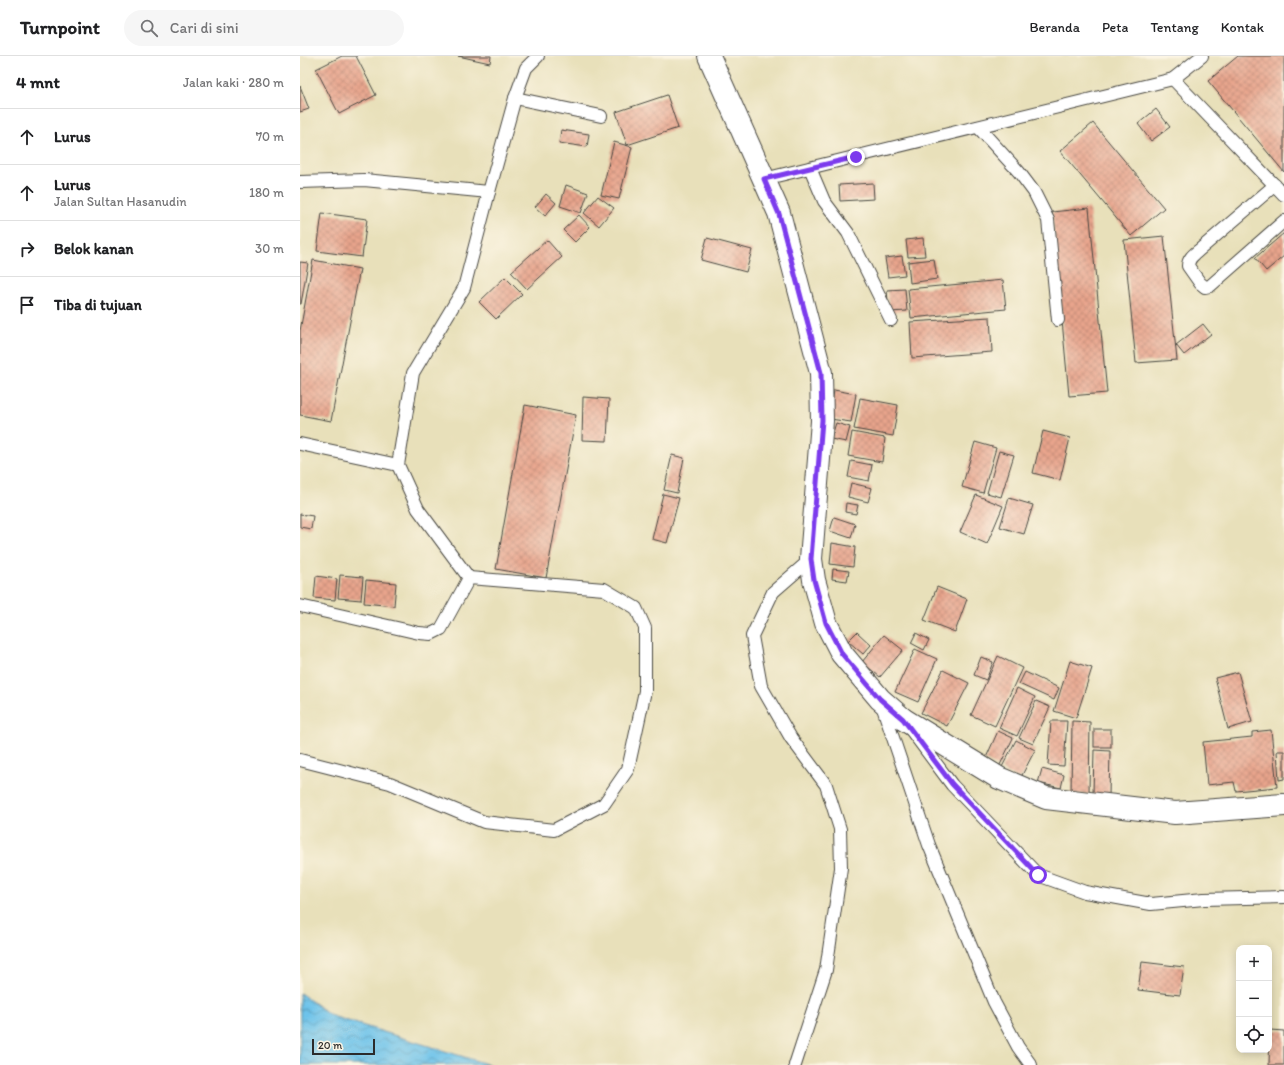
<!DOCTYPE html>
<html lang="id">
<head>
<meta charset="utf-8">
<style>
  body { margin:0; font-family:Itim,sans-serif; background:#f6f6f6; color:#202124 }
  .controls { position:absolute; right:12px; bottom:12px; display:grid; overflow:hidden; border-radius:8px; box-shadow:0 2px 10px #0003 }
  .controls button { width:36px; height:36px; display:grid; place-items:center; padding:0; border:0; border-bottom:1px solid #e0e0e0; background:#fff; color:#202124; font:20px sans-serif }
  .scale { position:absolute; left:12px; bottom:10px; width:63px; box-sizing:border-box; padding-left:4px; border:2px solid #2b2b2b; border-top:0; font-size:11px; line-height:14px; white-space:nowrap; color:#2b2b2b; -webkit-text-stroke:3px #fcf5e5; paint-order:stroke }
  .stop { position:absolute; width:12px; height:12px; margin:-9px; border:3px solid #7c3aed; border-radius:50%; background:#fff }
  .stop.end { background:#7c3aed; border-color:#fff; box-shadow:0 1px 4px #0008 }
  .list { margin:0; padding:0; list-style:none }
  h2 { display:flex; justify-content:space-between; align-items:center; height:52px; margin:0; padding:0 16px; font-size:17px }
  h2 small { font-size:13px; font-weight:400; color:#757577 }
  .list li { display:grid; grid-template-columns:26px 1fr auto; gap:12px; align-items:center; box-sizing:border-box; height:56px; padding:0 16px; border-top:1px solid #e0e0e0 }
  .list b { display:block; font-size:15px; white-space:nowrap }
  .list p { margin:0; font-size:13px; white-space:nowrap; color:#757577 }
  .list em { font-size:13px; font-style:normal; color:#757577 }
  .icon { flex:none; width:22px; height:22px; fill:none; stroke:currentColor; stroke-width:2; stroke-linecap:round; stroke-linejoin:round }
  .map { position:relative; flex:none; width:984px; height:1009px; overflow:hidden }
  header { display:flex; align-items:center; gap:24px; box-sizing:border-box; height:56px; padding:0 20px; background:#fff; border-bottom:1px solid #e0e0e0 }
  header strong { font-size:19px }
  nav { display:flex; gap:22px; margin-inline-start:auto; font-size:14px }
  .search { width:280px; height:36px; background:#f6f6f6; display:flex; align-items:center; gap:10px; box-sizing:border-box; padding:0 14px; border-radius:22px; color:#757577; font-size:15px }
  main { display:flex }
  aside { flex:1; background:#fff }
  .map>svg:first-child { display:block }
</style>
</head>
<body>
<header>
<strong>Turnpoint</strong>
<div class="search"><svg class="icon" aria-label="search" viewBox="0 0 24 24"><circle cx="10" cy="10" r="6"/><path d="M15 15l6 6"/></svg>Cari di sini</div>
<nav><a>Beranda</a><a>Peta</a><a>Tentang</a><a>Kontak</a></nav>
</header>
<main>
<aside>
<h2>4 mnt<small>Jalan kaki · 280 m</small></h2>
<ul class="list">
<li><svg class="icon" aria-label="ahead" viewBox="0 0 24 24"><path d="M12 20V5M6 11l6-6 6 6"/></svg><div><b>Lurus</b></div><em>70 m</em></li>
<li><svg class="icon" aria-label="ahead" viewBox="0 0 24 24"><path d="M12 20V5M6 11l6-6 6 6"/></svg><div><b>Lurus</b><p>Jalan Sultan Hasanudin</p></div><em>180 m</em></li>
<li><svg class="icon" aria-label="right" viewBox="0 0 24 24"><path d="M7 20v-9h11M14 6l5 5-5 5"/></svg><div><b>Belok kanan</b></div><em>30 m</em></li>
<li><svg class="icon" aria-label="arrive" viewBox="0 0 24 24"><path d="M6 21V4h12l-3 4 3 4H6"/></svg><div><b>Tiba di tujuan</b></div></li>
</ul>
</aside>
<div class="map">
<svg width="984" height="1009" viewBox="0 0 984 1009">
  <defs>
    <pattern id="water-waves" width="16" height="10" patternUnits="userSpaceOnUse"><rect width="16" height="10" fill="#6dc3ea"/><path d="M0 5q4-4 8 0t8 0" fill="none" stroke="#5a9fbe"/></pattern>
    <pattern id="building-cross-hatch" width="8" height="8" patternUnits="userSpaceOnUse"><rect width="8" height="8" fill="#e8a48c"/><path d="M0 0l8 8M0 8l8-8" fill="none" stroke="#bc8673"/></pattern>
  </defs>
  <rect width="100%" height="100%" fill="#fcf5e5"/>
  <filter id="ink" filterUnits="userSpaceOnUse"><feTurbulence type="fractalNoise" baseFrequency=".025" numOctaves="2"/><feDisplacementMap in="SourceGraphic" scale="8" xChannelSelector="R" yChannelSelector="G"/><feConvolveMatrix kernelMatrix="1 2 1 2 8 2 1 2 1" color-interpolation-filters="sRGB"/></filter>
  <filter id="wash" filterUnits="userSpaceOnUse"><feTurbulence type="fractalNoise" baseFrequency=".012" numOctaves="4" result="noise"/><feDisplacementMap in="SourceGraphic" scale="16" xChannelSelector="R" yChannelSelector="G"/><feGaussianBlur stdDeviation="0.9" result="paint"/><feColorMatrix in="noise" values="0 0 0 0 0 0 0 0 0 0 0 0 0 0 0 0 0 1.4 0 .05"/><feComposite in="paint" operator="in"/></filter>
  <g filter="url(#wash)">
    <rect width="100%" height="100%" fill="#e8e0ba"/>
    <!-- water -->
    <path fill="url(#water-waves)" stroke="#4c778a" d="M0,937L32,960L190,1009H0Z"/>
    <g id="blocks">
      <!-- building -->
      <g fill="url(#building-cross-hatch)">
        <path d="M42,0H56L76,39L39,58L16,13Z"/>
        <path d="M158,0H191L190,7Z"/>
        <path d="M938,0H984V116L908,25Z"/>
        <path d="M0,30L9,53L0,56Z"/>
        <path d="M367,39L378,72L327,89L316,56Z"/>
        <path d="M856,53L870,71L851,85L838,68Z"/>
        <path d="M793,67L864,152L831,180L760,95Z"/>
        <path d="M261,74L289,78L287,91L259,87Z"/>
        <path d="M314,86L332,91L319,143L301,139Z"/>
        <path d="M573,127L574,143L540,145L539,129Z"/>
        <path d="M266,129L288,137L281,157L260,150Z"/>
        <path d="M246,138L256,147L245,160L235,151Z"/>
        <path d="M298,140L314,152L299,170L284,157Z"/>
        <path d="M789,152L807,337L769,340L752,156Z"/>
        <path d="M22,157L67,163L62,201L17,195Z"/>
        <path d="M279,159L290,171L275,186L263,174Z"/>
        <path d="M984,177V200L966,215L955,202Z"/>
        <path d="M864,180L877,304L836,307L824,184Z"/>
        <path d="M407,182L452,194L446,216L401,204Z"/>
        <path d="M623,182L625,200L608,201L606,184Z"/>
        <path d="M247,184L262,201L227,233L211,216Z"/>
        <path d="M602,200L605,219L588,221L585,202Z"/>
        <path d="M634,203L637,223L610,227L608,206Z"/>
        <path d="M13,204L60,213L31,365L0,359V275Z"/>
        <path d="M0,206L8,207L1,248H0Z"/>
        <path d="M205,221L222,238L196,263L179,246Z"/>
        <path d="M703,224L706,253L611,262L608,233Z"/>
        <path d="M605,233L607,255L589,256L587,234Z"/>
        <path d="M690,261L692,296L612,302L610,266Z"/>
        <path d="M903,268L911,278L884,299L876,289Z"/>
        <path d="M534,334L556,338L551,366L530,363Z"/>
        <path d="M283,341L309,343L307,385L282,384Z"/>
        <path d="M560,342L598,349L593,380L554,373Z"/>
        <path d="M225,349L276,359L246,522L196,513Z"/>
        <path d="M536,367L550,371L546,386L531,383Z"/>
        <path d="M743,375L770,382L760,424L733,417Z"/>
        <path d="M552,376L585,382L582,406L548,400Z"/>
        <path d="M675,386L696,392L683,437L662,431Z"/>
        <path d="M699,395L714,399L701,441L687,437Z"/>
        <path d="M372,399L384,402L377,437L364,434Z"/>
        <path d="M551,405L572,409L569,425L548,421Z"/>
        <path d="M551,427L572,432L568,446L548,441Z"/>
        <path d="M363,438L379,442L367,487L352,483Z"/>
        <path d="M676,439L703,450L687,488L660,476Z"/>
        <path d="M709,442L733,449L724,478L700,471Z"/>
        <path d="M546,447L558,449L556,458L545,456Z"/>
        <path d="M0,458L13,460L11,473L0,471Z"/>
        <path d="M534,461L555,468L551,482L530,475Z"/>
        <path d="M532,487L555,491L553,511L530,508Z"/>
        <path d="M533,513L549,515L547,525L532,523Z"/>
        <path d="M40,519L63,521L61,544L38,542Z"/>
        <path d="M16,520L37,523L35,544L14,542Z"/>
        <path d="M66,524L96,527L94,550L64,547Z"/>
        <path d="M637,531L667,543L655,576L624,564Z"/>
        <path d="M557,576L571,589L563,598L548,585Z"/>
        <path d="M616,577L629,584L624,594L611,587Z"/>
        <path d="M584,579L603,594L580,621L562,606Z"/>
        <path d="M615,593L637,603L618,646L595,636Z"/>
        <path d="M698,600L722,612L695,670L671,659Z"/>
        <path d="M681,601L693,606L686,624L674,619Z"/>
        <path d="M770,605L792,612L776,662L754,655Z"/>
        <path d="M643,614L669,627L647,670L621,657Z"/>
        <path d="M725,616L759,632L754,644L719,628Z"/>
        <path d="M938,616L952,666L928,673L915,622Z"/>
        <path d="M717,632L735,641L717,680L699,672Z"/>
        <path d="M736,645L750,651L733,688L719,682Z"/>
        <path d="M751,665H767L764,710L748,709Z"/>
        <path d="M772,665L790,666L789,738H771Z"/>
        <rect x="794" y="673" width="17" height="18"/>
        <path d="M971,674L977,731L936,735L934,726L907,729L903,686L952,681V676Z"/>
        <path d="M698,675L713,682L699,711L685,704Z"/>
        <path d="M716,684L735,694L720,723L701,713Z"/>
        <path d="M794,694L810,695L809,740L793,739Z"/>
        <path d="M977,695H984V723L979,724Z"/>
        <path d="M742,713L764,719L761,732L738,727Z"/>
        <path d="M842,906L884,911L880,939L838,934Z"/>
        <path d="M970,974L984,975V1009H969Z"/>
      </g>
    </g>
  </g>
  <g filter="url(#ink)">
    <use href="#blocks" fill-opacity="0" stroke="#474640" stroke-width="1"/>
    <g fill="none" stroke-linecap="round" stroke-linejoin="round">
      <!-- lane casing -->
      <g stroke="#474640" stroke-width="14">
        <g id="lane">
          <path d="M873,23L984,139"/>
          <path d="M215,42L301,60"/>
          <path d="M678,71L719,116L734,136L748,164L758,264"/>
          <path d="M510,112L524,145L548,177L591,264"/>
          <path d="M464,123L873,23L902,0"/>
          <path d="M0,126L64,124L189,136"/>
          <path d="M975,129L898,195C893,199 888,203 888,210L900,227L905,231L910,230L984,165"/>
          <path d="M0,388L98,409"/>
          <path d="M169,522L118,453L98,409L113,317L164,232L189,136L215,42L226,12L238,0"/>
          <path d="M0,550L119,577L131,578L141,573L169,522L304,533L336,552L345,572V635L328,713L304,748L254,774L184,766L90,727L0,704"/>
          <path d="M582,649L629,789L694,946L718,991L731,1009"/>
          <path d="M611,674L652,729L738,819L785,836L851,848L904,843L984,841"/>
          <path d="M495,1009L526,914L541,812L540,773L526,729L491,682L461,630L452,580L473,536L511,503"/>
        </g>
      </g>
      <!-- street casing -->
      <g stroke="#474640" stroke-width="24">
        <path id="street" d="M603,663L699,722L746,742L875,757L984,749"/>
      </g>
      <!-- primary casing -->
      <g stroke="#474640" stroke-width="24">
        <path id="primary" d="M409,0L479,157L521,317L522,365L511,503L514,524L526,567L542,598L580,643L603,663"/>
      </g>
      <!-- lane -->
      <use href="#lane" stroke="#fff" stroke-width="12"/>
      <!-- street -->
      <use href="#street" stroke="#fff" stroke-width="22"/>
      <!-- primary -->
      <use href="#primary" stroke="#fff" stroke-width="22"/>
    </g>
  </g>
  <g fill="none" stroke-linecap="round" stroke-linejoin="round" filter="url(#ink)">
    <!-- route -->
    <path stroke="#7c3aed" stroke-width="5" d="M556,101L464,123L479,158L521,317L522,364L511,503L514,524L526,567L542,598L580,643L603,663L652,728L738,819"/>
  </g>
</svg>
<div class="controls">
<button>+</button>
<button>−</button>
<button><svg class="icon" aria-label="locate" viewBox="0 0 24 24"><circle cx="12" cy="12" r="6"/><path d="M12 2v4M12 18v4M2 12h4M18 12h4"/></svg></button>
</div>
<div class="scale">20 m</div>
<div class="stop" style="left:738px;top:819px"></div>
<div class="stop end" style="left:556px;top:101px"></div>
</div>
</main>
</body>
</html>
